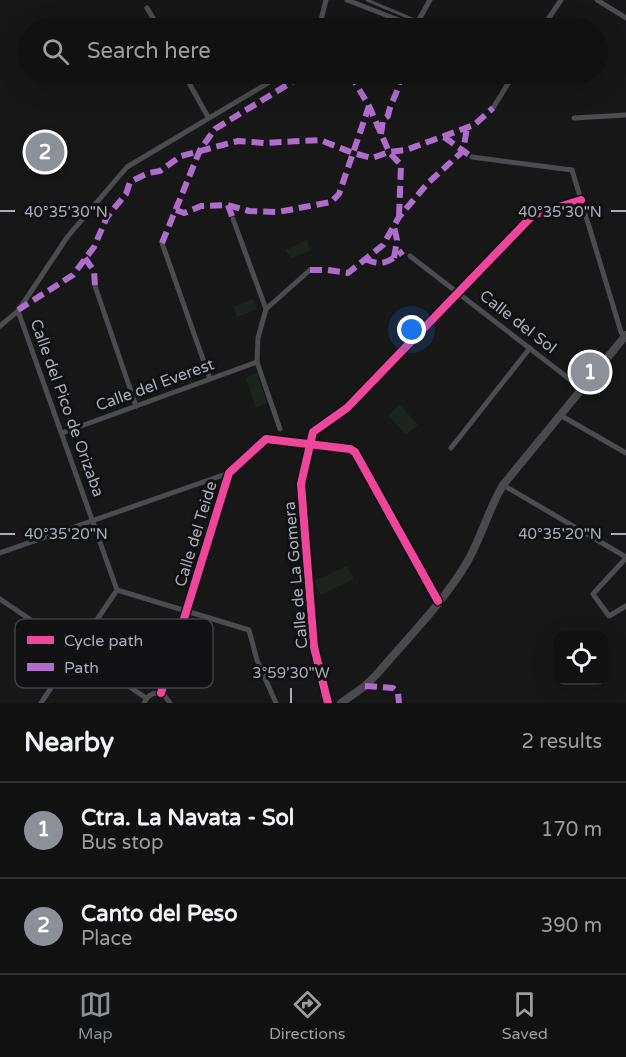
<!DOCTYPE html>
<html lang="en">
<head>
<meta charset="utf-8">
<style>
  body { margin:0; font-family:"Varela Round",sans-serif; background:#1a1a1a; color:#f1f3f6 }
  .controls { position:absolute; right:18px; bottom:18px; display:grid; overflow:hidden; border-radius:12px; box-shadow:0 6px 24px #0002 }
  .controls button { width:54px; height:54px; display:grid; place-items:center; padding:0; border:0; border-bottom:2px solid #303131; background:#111; color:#f1f3f6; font:30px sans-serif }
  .you { position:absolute; left:412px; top:330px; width:21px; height:21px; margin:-15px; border:4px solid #fff; border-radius:50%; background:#1a73e8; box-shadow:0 0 0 9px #1a73e833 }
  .badge { display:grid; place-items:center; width:39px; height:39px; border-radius:50%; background:#8c9099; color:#fff; font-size:20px; font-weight:700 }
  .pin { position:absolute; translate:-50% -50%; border:3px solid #fff; box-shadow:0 2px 6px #0006 }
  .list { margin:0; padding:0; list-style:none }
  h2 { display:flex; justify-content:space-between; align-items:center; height:78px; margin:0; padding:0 24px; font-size:26px }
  h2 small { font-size:20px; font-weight:400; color:#9c9d9f }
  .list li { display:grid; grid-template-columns:39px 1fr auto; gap:18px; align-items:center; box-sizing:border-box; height:96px; padding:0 24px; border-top:2px solid #303131 }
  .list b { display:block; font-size:22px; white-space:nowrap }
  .list p { margin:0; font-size:20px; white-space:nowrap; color:#9c9d9f }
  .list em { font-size:20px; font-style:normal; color:#9c9d9f }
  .icon { flex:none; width:33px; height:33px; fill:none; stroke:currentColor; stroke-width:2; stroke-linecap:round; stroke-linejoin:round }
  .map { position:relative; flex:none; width:626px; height:703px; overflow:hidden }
  .search { position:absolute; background:#111; box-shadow:0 6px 24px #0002; left:18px; right:18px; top:18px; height:66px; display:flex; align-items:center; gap:15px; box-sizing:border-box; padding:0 21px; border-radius:33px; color:#9c9d9f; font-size:22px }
  .sheet { height:270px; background:#111 }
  nav { display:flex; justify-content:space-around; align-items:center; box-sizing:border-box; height:84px; border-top:2px solid #303131; background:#111; font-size:16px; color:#9c9d9f }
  nav a { display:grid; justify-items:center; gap:3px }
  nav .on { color:#8c9099 }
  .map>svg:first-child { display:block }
</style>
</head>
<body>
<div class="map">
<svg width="626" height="703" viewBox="0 0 626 703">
  <rect width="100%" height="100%" fill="#171717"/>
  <!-- green -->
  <g fill="#1d241e">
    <path d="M306,240L311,250L291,259L286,250Z"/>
    <path d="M253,299L257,309L237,317L233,307Z"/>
    <path d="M257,373L267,403L256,408L246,378Z"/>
    <path d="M399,404L418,425L406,435L389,416Z"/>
    <path d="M347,566L354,579L321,595L314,581Z"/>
  </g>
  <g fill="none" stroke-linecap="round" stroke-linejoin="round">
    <!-- lane -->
    <path stroke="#4b4c50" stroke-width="3" d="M367,0L417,21"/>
    <!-- street -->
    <g stroke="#4b4c50" stroke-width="5">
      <path d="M347,0L414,26"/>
      <path d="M597,0L626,18"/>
      <path d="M147,8L159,28"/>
      <path d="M418,22L461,28"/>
      <path d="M417,23L430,0"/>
      <path d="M319,28L326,0"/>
      <path d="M542,28L561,0"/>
      <path d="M184,74L208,117"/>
      <path d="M493,108L514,74"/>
      <path d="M574,118L626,115"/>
      <path d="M472,157L572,170L621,332L624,337"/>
      <path d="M233,219L266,309L258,338L257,362L280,429"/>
      <path d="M162,243L210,379"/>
      <path d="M410,256L581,388"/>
      <path d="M95,286L136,406"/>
      <path d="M266,309L310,270"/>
      <path d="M18,311L117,590L41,703"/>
      <path d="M0,326L18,311L68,236L127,167L283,74"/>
      <path d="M560,415L626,453"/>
      <path d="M62,433L257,362"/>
      <path d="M451,448L530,348"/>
      <path d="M503,485L626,557"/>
      <path d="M0,553L229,473"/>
      <path d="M626,558L593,594L609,616L626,606"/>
      <path d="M117,590L249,630L257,660L276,703"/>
      <path d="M0,599L146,698"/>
      <path d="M161,693L229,473L266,439L350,449L355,452L438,601"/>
      <path d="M144,703C148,694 155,691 164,695L170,703"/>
      <path d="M328,703L314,647L301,484L313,432L347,408L533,215L581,200"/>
    </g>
    <!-- secondary -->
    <path stroke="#4a4a4e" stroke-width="8" d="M341,703L365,686L378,673C406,640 444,601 466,564C481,539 488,510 503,485L626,335"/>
    <!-- quiet -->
    <g stroke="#b06ccc" stroke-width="6" stroke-dasharray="12 6" stroke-linecap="butt">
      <path d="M350,74L369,106L389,152L401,165L399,217"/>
      <path d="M381,134L383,120L388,116C390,101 401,90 400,74"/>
      <path d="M444,137L472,157"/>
      <path d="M228,205L233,219"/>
      <path d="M176,210L184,213L201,206L228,205L249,211L278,212L331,202L339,194L369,106"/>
      <path d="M162,243L200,150L215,129L305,74"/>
      <path d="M85,258L94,271L95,286"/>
      <path d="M394,258L397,240L394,227"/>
      <path d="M365,259C383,267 388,262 403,251"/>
      <path d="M310,270H328L348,273L383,245L399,217L428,183L463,151L467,128"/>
      <path d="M18,310L73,275L94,247L107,217L126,194L130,182L148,173L160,171L181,156L238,141L265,143L320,140L353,153L372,158L389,152L406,150L474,125L493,108"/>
      <path d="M365,686L393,688L398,693L399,703"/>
    </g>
    <!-- cycleway casing -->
    <g stroke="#111113" stroke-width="11">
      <g id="cycleway">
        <path d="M161,693L229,473L266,439L350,449L355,452L438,601"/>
        <path d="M328,703L314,647L301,484L313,432L347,408L533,215L581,200"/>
      </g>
    </g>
    <!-- cycleway -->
    <use href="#cycleway" stroke="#ed469a" stroke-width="8"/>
  </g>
  <!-- ticks -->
  <path fill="none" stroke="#a8adb8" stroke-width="2" d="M0,211H15M611,211H626M0,534H15M611,534H626M291,688V703"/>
  <g text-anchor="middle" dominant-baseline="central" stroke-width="6" stroke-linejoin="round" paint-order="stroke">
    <!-- street labels -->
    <g font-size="16" fill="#a8adb8" stroke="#111113">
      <text transform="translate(518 322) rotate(38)">Calle del Sol</text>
      <text transform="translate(155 385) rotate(-20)">Calle del Everest</text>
      <text transform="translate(67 408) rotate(70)">Calle del Pico de Orizaba</text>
      <text transform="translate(196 534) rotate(-73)">Calle del Teide</text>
      <text transform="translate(296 575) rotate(-95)">Calle de La Gomera</text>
    </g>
  </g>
  <!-- legend -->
  <rect x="15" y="619" width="198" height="69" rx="9" fill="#111113" stroke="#3e4045" stroke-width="1.5"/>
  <rect x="27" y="636" width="27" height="8" fill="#ed469a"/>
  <rect x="27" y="663" width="27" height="8" fill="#b06ccc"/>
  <g font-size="16" fill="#a8adb8">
    <text x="64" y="646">Cycle path</text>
    <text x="64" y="673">Path</text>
  </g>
  <g font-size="15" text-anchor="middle" fill="#a8adb8" stroke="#111113" stroke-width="6" stroke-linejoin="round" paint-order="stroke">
    <text x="66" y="217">40°35'30"N</text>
    <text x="560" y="217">40°35'30"N</text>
    <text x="66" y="539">40°35'20"N</text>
    <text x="560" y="539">40°35'20"N</text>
    <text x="291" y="678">3°59'30"W</text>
  </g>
</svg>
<div class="controls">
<button><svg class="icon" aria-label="locate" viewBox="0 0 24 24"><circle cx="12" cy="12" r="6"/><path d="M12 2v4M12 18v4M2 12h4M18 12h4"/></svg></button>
</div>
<div class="you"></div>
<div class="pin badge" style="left:590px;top:372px">1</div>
<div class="pin badge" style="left:45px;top:152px">2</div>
<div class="search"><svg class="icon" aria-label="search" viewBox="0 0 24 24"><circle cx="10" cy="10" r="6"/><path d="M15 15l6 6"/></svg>Search here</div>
</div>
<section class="sheet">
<h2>Nearby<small>2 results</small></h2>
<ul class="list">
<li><span class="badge">1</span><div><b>Ctra. La Navata - Sol</b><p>Bus stop</p></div><em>170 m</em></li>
<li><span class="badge">2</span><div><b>Canto del Peso</b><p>Place</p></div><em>390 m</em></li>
</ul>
</section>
<nav>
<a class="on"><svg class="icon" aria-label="map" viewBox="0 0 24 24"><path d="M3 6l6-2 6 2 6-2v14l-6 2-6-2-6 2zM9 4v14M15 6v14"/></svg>Map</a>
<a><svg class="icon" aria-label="directions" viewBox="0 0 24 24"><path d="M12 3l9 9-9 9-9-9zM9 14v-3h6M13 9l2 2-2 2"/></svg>Directions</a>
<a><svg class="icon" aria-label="saved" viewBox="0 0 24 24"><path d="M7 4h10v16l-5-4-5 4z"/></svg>Saved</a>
</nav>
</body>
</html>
